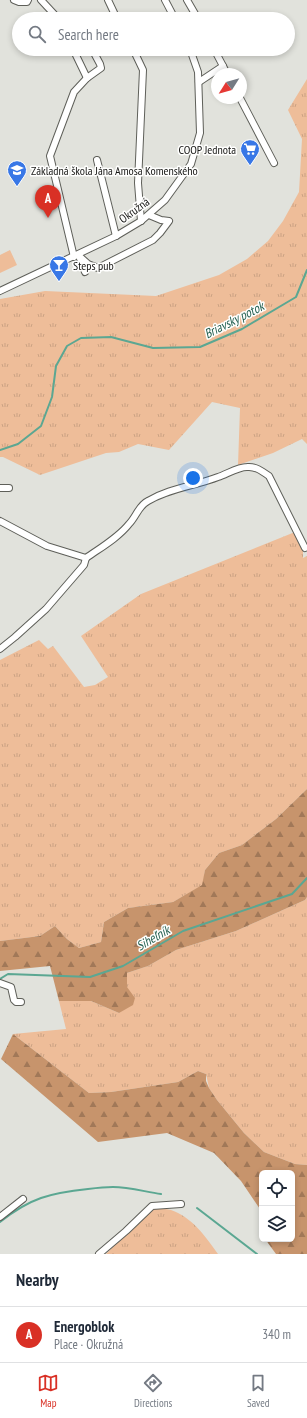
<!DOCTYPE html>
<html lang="en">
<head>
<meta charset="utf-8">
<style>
  body { margin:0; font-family:"PT Sans Narrow",sans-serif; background:#f6f6f7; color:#1f2937 }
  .controls { position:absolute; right:12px; bottom:12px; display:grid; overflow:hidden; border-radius:6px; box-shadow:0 2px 6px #0003 }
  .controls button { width:36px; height:36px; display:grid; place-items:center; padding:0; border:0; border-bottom:1px solid #e0e1e3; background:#fff; color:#1f2937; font:20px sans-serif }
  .compass { position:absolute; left:211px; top:68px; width:36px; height:36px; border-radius:50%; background:#fff; box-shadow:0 2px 6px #0003; rotate:233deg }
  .you { position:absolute; left:193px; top:478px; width:14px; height:14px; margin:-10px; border:3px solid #fff; border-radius:50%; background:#1a73e8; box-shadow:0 0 0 6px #1a73e833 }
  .badge { display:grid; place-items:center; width:26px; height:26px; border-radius:50%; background:#d93025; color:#fff; font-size:13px; font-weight:700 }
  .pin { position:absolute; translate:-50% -33px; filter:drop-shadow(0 1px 2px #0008) }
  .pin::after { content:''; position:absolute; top:21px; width:14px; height:12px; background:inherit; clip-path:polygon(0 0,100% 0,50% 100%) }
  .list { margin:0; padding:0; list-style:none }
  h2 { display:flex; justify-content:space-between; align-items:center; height:52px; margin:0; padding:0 16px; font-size:17px }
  h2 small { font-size:13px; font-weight:400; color:#747a83 }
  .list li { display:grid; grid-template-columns:26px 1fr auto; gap:12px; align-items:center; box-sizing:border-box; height:56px; padding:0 16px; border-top:1px solid #e0e1e3 }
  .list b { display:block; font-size:15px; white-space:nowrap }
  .list p { margin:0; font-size:13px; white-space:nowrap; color:#747a83 }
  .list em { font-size:13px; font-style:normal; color:#747a83 }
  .icon { flex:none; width:22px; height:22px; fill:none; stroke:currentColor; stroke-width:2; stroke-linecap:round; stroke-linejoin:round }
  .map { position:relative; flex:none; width:307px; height:1254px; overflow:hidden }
  .search { position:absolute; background:#fff; box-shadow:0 2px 6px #0003; left:12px; right:12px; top:12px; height:44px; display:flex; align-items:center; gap:10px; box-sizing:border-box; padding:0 14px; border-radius:22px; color:#747a83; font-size:15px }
  .sheet { height:108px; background:#fff }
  nav { display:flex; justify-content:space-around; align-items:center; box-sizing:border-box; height:56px; border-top:1px solid #e0e1e3; background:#fff; font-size:11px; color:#747a83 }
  nav a { display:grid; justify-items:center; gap:2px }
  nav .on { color:#d93025 }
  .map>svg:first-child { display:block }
</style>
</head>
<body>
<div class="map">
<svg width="307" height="1254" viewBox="0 0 307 1254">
  <defs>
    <pattern id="grass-tufts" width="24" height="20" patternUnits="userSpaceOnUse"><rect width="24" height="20" fill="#eebd99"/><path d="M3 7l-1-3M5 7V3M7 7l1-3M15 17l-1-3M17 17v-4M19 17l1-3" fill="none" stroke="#cba283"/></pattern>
    <pattern id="forest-firs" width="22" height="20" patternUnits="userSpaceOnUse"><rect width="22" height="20" fill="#c7946c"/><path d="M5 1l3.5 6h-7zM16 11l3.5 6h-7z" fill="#a17858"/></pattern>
  </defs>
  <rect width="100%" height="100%" fill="#e1e2dc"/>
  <!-- grass -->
  <g fill="url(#grass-tufts)">
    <path d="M307,79V444L302,439L273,453L238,465L240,408L212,402L169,450L138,444L119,452L106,453L40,475L3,457H0V299L45,291L156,296L219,275L247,259L268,241L283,221L299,192L302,139L288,110Z"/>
    <path d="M295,532L303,549V558L307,556V789L276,819L242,845L219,853L205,870L203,885L173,902L128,908L104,922L101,942L79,948L67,939L55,926L40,936L0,941V660L39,640L48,649L53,646L84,687L95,685L108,677L81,636L141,594Z"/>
    <path d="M307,897V1165L295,1164L264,1152L244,1133L217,1100L209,1088L206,1074L198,1071L178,1082L111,1092L89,1093L13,1034L66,1029L59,1001H91L119,1013L127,987V973L148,966L176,950L236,931L305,900Z"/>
    <path d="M150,1209C156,1209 165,1208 171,1210C192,1217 206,1237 218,1254H106Z"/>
  </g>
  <!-- forest -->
  <g fill="url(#forest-firs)">
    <path d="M307,789V897L305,900L236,931L176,950L148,966L127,973V987L135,998L133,1005L119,1013L91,1001H59L50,966L0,971V941L40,936L55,926L67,939L79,948L101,942L104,922L128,908L173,902L202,885L205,870L219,853L242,845L276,819Z"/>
    <path d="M13,1034L89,1093L111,1092L178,1082L198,1071L206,1074V1081L209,1088L217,1100L244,1133L264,1152L295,1164L307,1165V1254H276L265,1239H292V1173H262V1212L241,1181L214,1153L167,1133L98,1142L1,1059Z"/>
  </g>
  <!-- garden -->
  <path fill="#eebd99" d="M10,250L17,265L0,273V255Z"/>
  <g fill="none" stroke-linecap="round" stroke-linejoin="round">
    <!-- stream -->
    <g stroke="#5ba792" stroke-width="2">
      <path d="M0,450L18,444L41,426L52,397L56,366L67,346L81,338L111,337L153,348L200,347L242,329L296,297L307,270"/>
      <path d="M0,979L8,974L90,977L123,966L183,931L292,894L307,878"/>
      <path d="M197,1208L257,1254"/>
      <path d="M0,1222C30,1198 50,1193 88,1189C96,1188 104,1187 113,1187C129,1187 146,1192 161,1194"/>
    </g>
    <!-- street casing -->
    <g stroke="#5e5f59" stroke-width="8">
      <g id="street">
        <path d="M14,0L19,2H27L28,0"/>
        <path d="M41,0L54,14L57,19"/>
        <path d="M108,0L117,19"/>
        <path d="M165,0L175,19"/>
        <path d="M187,0L198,19"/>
        <path d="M73,49L87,78"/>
        <path d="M133,49L143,70L138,183L141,221"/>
        <path d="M214,49L223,66"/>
        <path d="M199,82L223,66L227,74"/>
        <path d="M240,98L274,163"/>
        <path d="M97,160L116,236"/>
        <path d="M78,255L88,264L98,268L153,240L160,233L169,221L161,220L149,215"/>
        <path d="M79,256L85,272"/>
        <path d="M74,257L50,156L74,92L87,78L101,68L100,64L92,49"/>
        <path d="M0,291L116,236L141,221L165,200L191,164L200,133L198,72L190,49"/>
        <path d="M0,488H9"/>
        <path d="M0,521L47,546L86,558L84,565L46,609L15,637L0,649"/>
        <path d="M86,558C100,548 118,538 129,524C136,517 139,505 148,501C170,488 195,486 218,477C227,474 238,467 247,467C255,466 262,471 269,476L305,548"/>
        <path d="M0,983L11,987L14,1000L16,1002H21"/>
        <path d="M0,1217L23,1199"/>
        <path d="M99,1254L126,1231L152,1206L181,1204"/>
      </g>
    </g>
    <!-- street -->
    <use href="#street" stroke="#fff" stroke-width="6"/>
  </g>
  <!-- icons -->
  <defs>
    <g id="supermarket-pin" transform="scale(1)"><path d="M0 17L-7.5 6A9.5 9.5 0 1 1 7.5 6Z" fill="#3877e6" stroke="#fffffe"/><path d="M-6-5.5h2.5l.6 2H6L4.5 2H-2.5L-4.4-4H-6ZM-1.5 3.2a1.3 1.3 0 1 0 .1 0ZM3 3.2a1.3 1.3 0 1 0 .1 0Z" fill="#fff"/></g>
    <g id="school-pin" transform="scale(1)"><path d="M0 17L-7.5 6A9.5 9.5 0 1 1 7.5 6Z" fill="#3877e6" stroke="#fffffe"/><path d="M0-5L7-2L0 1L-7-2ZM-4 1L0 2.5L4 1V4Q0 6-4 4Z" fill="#fff"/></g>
    <g id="bar-pin" transform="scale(1)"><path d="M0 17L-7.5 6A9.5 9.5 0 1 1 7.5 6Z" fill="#3877e6" stroke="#fffffe"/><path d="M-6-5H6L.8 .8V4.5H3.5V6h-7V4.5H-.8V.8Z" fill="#fff"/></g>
  </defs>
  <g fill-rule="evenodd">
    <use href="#supermarket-pin" x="250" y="149"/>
    <use href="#school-pin" x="17" y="170"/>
    <use href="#bar-pin" x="59" y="265"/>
  </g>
  <g text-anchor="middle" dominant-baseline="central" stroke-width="3" stroke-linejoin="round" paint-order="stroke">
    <!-- poi labels -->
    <g font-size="12" fill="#161614" stroke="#fffffe" text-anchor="start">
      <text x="236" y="149" text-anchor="end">COOP Jednota</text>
      <text x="31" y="170">Základná škola Jána Amosa Komenského</text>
      <text x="73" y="265">Steps pub</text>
    </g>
    <!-- street labels -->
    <g font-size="12" fill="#161614" stroke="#fffffe">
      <text transform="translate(134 210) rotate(-36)">Okružná</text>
    </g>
    <!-- water labels -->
    <g font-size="13" font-style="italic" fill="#246051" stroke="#fffffe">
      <text transform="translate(234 320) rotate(-27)">Briavsky potok</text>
      <text transform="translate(153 938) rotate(-30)">Siheľník</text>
    </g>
  </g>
</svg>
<div class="controls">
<button><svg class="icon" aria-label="locate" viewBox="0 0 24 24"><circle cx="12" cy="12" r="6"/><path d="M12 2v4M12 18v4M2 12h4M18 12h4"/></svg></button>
<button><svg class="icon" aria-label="layers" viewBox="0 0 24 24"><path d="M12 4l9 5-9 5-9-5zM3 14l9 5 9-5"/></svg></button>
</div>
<svg class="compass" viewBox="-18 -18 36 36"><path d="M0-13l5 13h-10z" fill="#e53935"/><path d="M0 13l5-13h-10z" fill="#747a83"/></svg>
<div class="you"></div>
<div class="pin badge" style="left:48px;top:218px">A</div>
<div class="search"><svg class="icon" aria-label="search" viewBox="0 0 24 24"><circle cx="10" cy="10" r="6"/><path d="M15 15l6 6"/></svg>Search here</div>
</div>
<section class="sheet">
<h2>Nearby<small></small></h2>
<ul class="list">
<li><span class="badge">A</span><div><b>Energoblok</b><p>Place · Okružná</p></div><em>340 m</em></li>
</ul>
</section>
<nav>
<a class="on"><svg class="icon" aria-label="map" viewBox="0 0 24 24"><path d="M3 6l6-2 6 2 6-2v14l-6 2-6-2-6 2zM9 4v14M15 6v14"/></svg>Map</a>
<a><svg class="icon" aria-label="directions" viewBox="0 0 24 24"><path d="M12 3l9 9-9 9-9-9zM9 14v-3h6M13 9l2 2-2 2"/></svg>Directions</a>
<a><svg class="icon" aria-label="saved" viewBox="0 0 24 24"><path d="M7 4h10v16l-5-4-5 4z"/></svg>Saved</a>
</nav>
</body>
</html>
